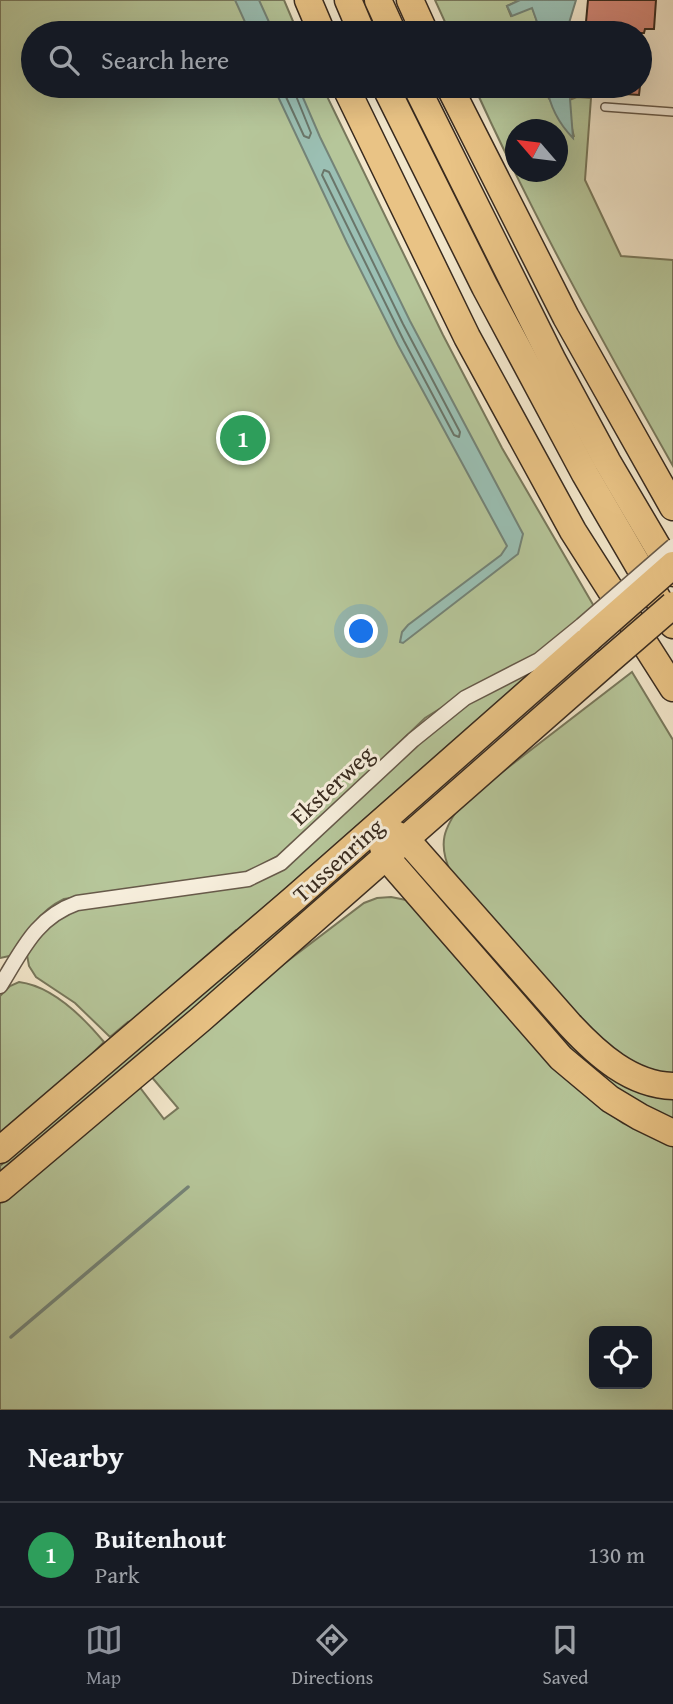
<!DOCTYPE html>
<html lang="en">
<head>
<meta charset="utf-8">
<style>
  body { margin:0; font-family:"Gentium Book Plus",serif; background:#20242c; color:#f1f3f6 }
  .controls { position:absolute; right:21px; bottom:21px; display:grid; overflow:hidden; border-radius:14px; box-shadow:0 7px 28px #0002 }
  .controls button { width:63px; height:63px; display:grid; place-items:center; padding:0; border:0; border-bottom:2px solid #363941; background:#171b24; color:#f1f3f6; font:35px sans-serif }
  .compass { position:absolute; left:505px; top:119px; width:63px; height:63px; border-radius:50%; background:#171b24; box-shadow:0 7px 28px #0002; rotate:298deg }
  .you { position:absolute; left:362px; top:632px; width:24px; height:24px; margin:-18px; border:5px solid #fff; border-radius:50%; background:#1a73e8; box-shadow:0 0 0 10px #1a73e833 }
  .badge { display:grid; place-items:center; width:46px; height:46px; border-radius:50%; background:#8c9099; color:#fff; font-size:23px; font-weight:700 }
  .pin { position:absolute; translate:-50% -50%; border:4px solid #fff; box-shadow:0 2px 7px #0006 }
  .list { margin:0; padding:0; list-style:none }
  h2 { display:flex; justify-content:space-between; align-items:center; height:91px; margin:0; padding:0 28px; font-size:30px }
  h2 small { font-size:23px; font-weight:400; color:#9ea1a6 }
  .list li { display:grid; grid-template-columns:46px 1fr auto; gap:21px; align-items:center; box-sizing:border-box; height:105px; padding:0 28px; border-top:2px solid #363941 }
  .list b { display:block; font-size:26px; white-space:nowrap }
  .list p { margin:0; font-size:23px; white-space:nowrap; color:#9ea1a6 }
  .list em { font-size:23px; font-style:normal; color:#9ea1a6 }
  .icon { flex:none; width:38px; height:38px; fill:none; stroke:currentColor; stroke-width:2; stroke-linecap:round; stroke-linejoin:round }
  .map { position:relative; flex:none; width:673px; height:1410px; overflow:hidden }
  .search { position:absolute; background:#171b24; box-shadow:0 7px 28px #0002; left:21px; right:21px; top:21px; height:77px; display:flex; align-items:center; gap:18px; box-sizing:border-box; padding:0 24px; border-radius:38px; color:#9ea1a6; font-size:26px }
  .sheet { height:196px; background:#171b24 }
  nav { display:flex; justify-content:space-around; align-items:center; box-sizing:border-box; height:98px; border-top:2px solid #363941; background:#171b24; font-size:19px; color:#9ea1a6 }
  nav a { display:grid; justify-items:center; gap:4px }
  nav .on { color:#8c9099 }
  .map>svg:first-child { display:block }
</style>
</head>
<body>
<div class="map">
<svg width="673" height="1410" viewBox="0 0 673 1410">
  <rect width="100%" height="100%" fill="#f2e6ca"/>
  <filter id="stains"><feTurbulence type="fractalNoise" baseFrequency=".00286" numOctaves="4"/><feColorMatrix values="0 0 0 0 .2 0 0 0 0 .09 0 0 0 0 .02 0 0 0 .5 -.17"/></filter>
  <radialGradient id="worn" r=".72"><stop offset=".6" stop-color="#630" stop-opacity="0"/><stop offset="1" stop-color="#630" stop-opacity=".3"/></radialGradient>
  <!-- green -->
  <g fill="#b6c69a" stroke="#78785c" stroke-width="2" fill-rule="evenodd">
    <path d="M0,0H284L298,33H33V86H322L443,335L502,448L595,608L534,657L465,693L425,718L299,839L280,855L246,873L64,899C39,911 27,932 14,955L0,958Z"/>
    <path d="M435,0H520L507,6L511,16L532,7L541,33H450Z"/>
    <path d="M474,86H547L548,97L574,137L570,120L569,100L577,97L591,98L585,180L621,256L673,260V466C602,341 533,216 474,86ZM516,130H558V172H516Z"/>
    <path d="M534,670L237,931L236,930L181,978L146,1017L128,1022L110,1037L75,1003L36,977L29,966L27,955C39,929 54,917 81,909L255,881L422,738L474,700Z"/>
    <path d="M632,672L673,740V1077L645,1070L600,1042L451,873C437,843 444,828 462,803Z"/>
    <path d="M363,853L368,860L0,1182V1166Z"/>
    <path d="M391,897L406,900L603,1109L623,1123L673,1145V1410H0V1201L138,1085L164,1119L178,1108L150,1075L239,998L364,903L377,898ZM594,1331H647V1384H594Z"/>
    <path d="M505,977L547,1013L673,1095V1127L597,1086Z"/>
    <path d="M19,982C52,986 84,1018 104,1042L0,1145V996L10,986Z"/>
  </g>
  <!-- water -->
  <g fill="#9bc0b4" stroke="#748478" stroke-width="2">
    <path d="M235,0H259L274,33H250Z"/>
    <path d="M520,0H576L566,33H541L532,8L512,16L507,6Z"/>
    <path d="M273,86H298L320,137L410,321L523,534L518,554L403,643L400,642L402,632L408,625L501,555L507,546L398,345L347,243Z"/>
    <path d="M547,86H569L573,138C559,124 549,105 547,86Z"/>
  </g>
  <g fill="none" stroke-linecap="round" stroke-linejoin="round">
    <!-- shore -->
    <g stroke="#6a766a" stroke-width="2">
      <path d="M281,86L304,136L309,138L311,133L292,86"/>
      <path d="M324,170L329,172L403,324L460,432L459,437L454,435L404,341L322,175Z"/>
    </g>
    <!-- stream -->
    <path stroke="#748478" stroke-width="3.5" d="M11,1337L188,1187"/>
  </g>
  <!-- building -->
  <g fill="#d18675" stroke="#392b1f" stroke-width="2">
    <path d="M588,0H656L654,29H645L644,33H585Z"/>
    <path d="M610,86H640L639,95L610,93Z"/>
  </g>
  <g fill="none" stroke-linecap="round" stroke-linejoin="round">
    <!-- lane casing -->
    <g stroke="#675a4a" stroke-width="10">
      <path id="lane" d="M605,107L673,112"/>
    </g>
    <!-- street casing -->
    <g stroke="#675a4a" stroke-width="17">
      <path id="street" d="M0,986C22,951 35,918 77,903L248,879L281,863L413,740L465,698L539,660L582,625"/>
    </g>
    <!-- highway casing -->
    <g stroke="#392b1f" stroke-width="29">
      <g id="highway">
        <path d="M308,0L322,33"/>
        <path d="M348,0L362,33"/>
        <path d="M378,0L393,33"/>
        <path d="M410,0L425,33"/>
        <path d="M345,86L467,337L573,531L673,688"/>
        <path d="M385,86L485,287L585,474L673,625"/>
        <path d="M416,86L553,361L607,461L673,573"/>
        <path d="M449,86L566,317L673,507"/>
        <path d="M391,832L406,839L570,1025C597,1054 631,1085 673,1086"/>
        <path d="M381,840L386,857L561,1058L610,1099L640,1117L673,1133"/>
        <path d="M0,1150L295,898L590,638"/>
        <path d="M0,1189L201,1019L606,663"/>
      </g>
    </g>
    <!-- lane -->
    <use href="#lane" stroke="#f7efdd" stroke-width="7"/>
    <!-- street -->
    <use href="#street" stroke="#f7efdd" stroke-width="14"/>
    <!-- highway -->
    <use href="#highway" stroke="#e9c385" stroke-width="26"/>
    <!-- street-bridge casing -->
    <g stroke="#675a4a" stroke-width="17" stroke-linecap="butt">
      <path id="street-bridge" d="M582,625L673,546"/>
    </g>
    <!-- highway-bridge casing -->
    <g stroke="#392b1f" stroke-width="29" stroke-linecap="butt">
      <g id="highway-bridge">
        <path d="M590,638L673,565"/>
        <path d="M606,663L673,605"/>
      </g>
    </g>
    <!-- street-bridge -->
    <use href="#street-bridge" stroke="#f7efdd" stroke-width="14"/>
    <!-- highway-bridge -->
    <use href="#highway-bridge" stroke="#e9c385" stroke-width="26"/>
  </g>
  <g text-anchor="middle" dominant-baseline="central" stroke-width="6" stroke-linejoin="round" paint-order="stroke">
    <!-- street labels -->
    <g font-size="24" fill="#392b1f" stroke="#f7efdd">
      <text transform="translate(332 785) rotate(-43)">Eksterweg</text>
      <text transform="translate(338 860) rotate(-42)">Tussenring</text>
    </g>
  </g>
  <rect width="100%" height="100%" filter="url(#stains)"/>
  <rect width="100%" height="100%" fill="url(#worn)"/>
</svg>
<div class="controls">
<button><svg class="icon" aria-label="locate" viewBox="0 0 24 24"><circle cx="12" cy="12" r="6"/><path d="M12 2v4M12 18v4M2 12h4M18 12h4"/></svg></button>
</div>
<svg class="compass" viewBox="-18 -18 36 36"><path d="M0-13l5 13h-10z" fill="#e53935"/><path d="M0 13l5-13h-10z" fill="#9ea1a6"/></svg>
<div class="you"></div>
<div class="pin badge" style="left:243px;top:438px;background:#2e9e5b">1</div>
<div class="search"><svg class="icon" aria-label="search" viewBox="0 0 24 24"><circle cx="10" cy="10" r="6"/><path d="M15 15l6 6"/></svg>Search here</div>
</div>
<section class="sheet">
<h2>Nearby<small></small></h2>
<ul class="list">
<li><span class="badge" style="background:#2e9e5b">1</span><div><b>Buitenhout</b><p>Park</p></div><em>130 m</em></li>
</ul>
</section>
<nav>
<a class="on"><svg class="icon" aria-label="map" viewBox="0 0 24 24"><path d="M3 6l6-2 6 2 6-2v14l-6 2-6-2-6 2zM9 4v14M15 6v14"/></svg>Map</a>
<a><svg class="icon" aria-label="directions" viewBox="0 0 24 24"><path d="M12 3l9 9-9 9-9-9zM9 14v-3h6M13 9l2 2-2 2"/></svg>Directions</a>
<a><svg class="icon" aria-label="saved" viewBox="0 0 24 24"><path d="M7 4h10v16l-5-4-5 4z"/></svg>Saved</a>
</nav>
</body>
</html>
